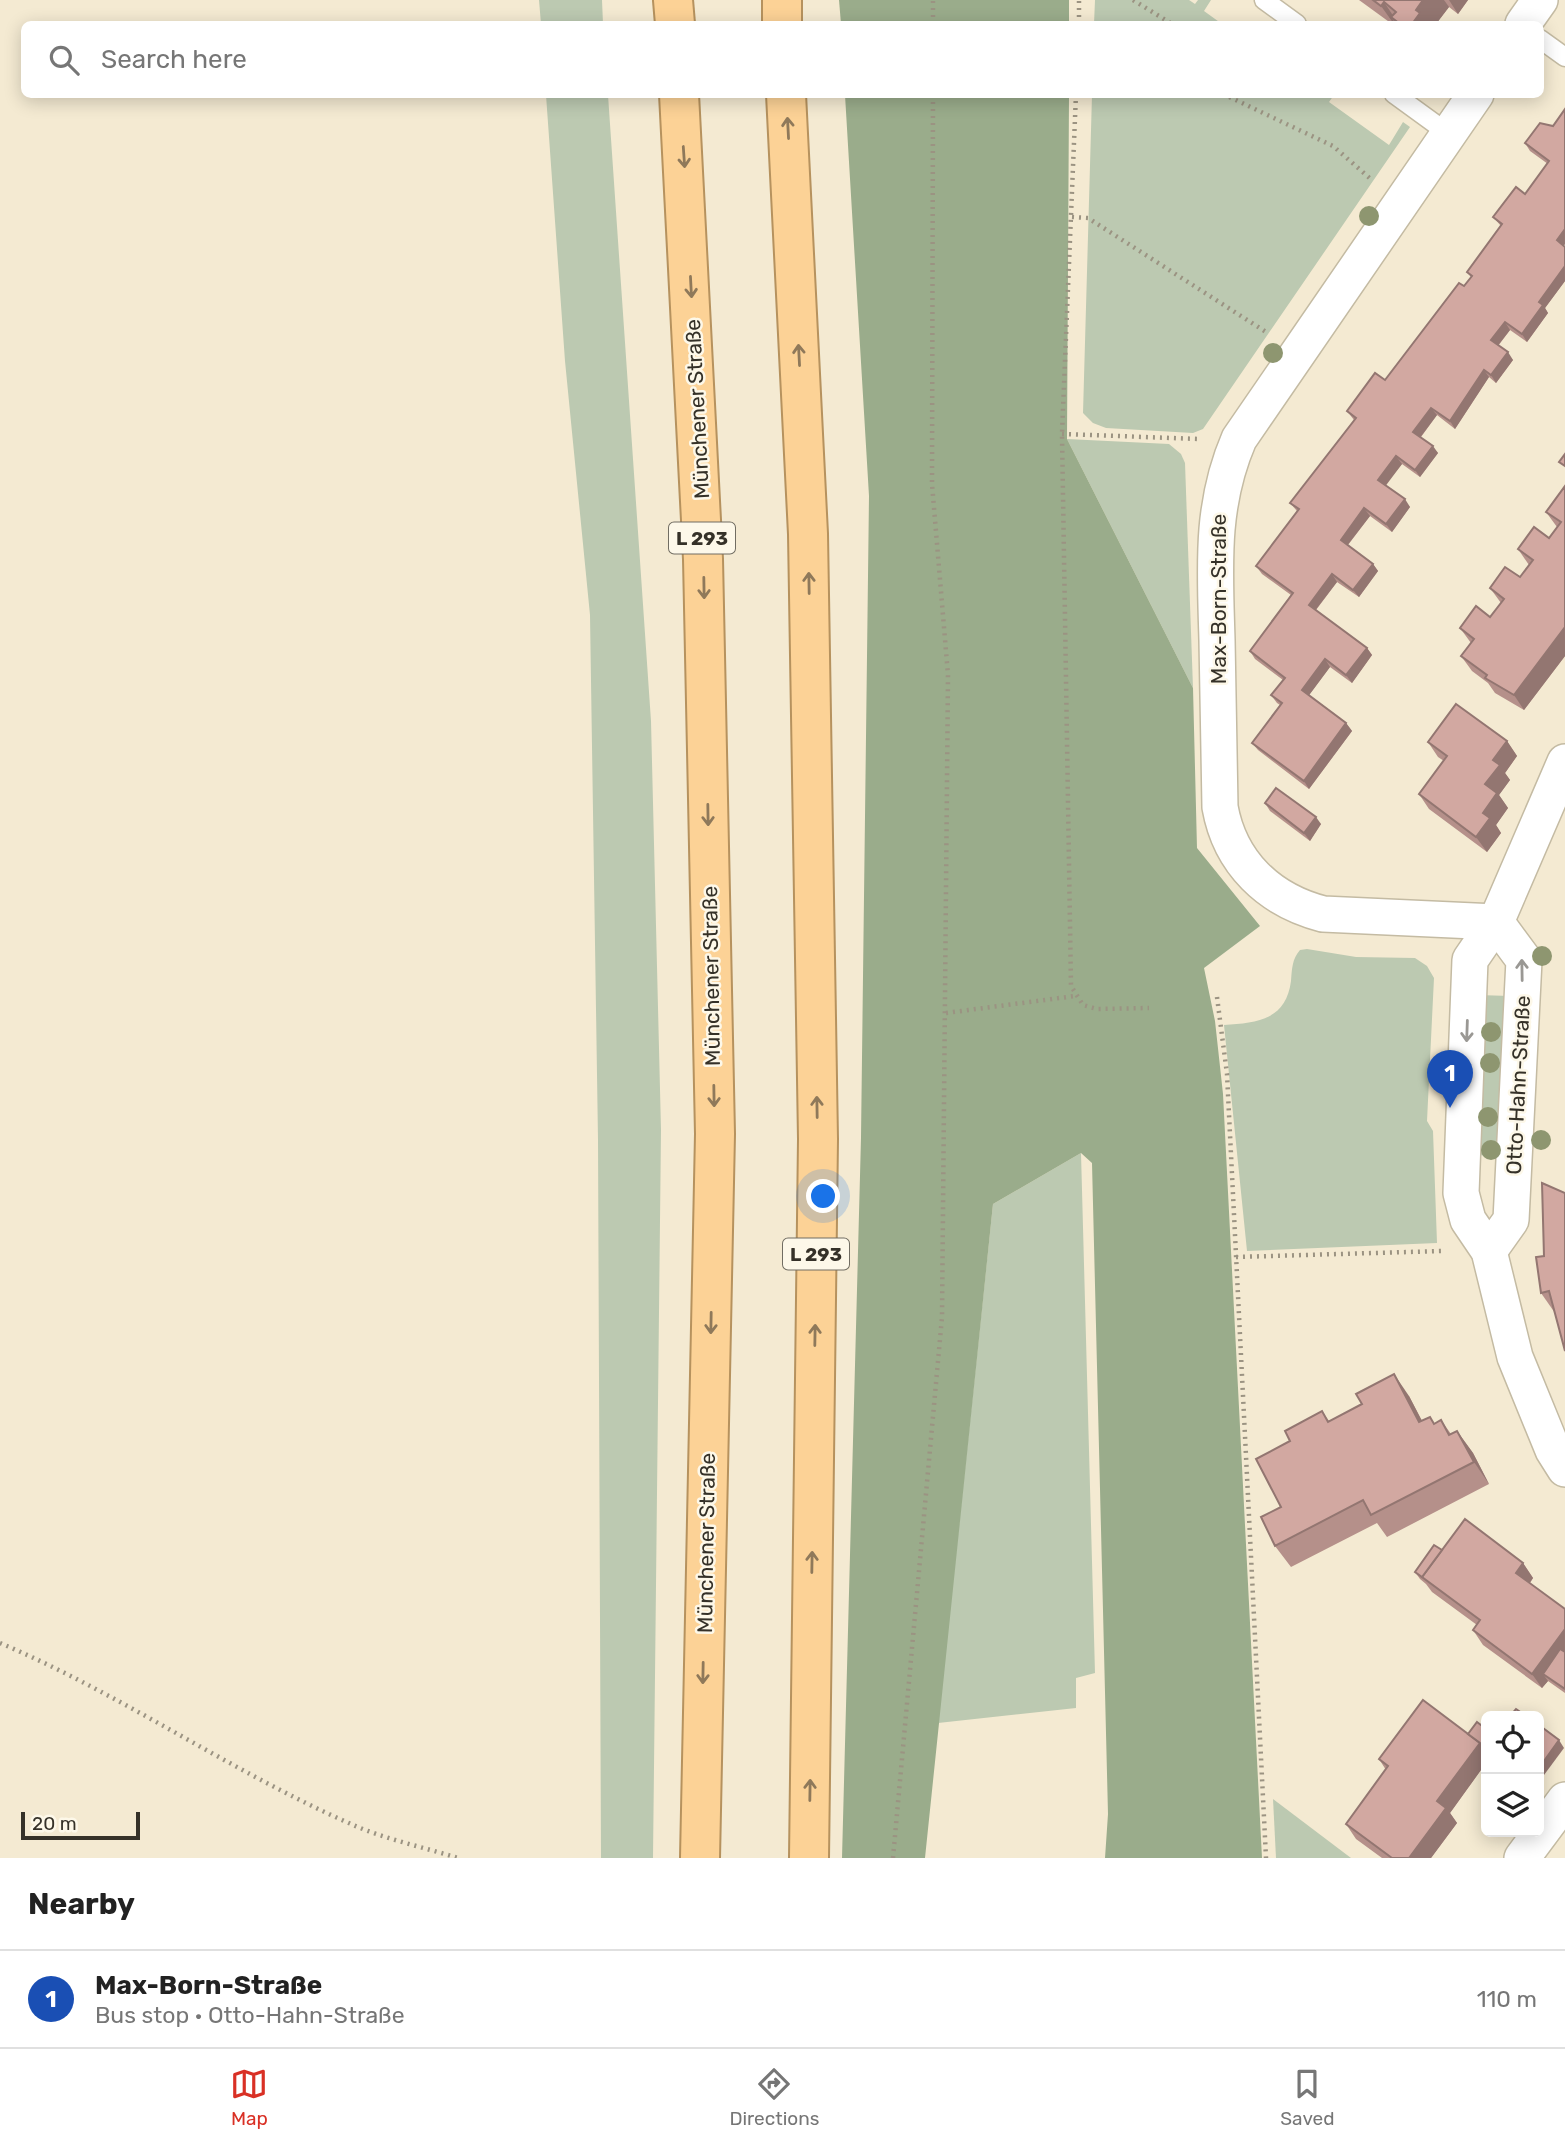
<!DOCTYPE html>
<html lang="en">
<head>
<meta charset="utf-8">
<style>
  body { margin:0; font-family:Rubik,sans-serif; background:#f6f6f6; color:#222 }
  .controls { position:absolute; right:21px; bottom:21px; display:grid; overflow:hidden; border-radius:10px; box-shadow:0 4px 18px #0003 }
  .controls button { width:63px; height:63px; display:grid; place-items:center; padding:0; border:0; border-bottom:2px solid #e0e0e0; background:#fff; color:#222; font:35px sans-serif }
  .scale { position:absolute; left:21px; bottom:18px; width:119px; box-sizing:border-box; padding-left:7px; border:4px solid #353128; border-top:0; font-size:19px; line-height:24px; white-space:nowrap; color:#353128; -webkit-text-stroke:5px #fdf8e9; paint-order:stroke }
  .you { position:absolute; left:824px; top:1197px; width:24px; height:24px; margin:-18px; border:5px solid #fff; border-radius:50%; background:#1a73e8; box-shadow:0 0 0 10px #1a73e833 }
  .badge { display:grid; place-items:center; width:46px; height:46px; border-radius:50%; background:#d93025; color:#fff; font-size:23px; font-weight:700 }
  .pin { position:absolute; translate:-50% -58px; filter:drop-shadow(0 2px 4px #0008) }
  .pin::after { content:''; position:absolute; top:37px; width:24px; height:21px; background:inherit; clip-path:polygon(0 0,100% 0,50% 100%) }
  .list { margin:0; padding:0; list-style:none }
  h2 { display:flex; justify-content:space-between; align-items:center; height:91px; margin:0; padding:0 28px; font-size:30px }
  h2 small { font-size:23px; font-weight:400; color:#767676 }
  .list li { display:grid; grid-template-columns:46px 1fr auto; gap:21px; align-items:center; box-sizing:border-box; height:98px; padding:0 28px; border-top:2px solid #e0e0e0 }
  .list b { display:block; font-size:26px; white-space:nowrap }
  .list p { margin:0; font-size:23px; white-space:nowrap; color:#767676 }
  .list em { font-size:23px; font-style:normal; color:#767676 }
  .icon { flex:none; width:38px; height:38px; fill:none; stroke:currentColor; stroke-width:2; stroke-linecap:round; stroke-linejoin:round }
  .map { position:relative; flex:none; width:1565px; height:1858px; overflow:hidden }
  .search { position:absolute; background:#fff; box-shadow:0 4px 18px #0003; left:21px; right:21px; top:21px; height:77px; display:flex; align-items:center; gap:18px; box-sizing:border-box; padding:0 24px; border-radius:10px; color:#767676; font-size:26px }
  .sheet { height:189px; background:#fff }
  nav { display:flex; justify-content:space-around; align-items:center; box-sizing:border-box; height:98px; border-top:2px solid #e0e0e0; background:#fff; font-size:19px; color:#767676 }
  nav a { display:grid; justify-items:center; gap:4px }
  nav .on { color:#d93025 }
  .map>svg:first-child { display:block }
</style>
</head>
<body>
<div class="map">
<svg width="1565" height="1858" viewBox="0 0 1565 1858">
  <rect width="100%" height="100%" fill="#f4ead2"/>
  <!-- green -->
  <g fill="#bcc9b1">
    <path d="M539,0H602L603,24H541Z"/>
    <path d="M1095,0H1189L1195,4L1198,0H1211L1204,11L1222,24H1094Z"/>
    <path d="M546,95H608L651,721L661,1130L653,1858H601L598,1140L590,615L565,361Z"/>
    <path d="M1319,95L1324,98L1327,95H1334L1329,102L1389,145L1403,122L1410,127L1203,429L1193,433L1106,428L1093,423L1083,413L1092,95Z"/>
    <path d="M1067,439L1169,444L1181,454L1185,463L1193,688Z"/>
    <path d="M1307,949L1356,957L1415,958L1427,966L1434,978L1427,1121L1433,1131L1437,1243L1247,1251L1224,1025C1257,1023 1286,1020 1291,981C1292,969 1292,959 1300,950Z"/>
    <path d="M1478,995L1510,996L1501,1145L1488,1156L1479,1155Z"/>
    <path d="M1081,1153L1095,1673L1076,1678V1708L938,1723L993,1204Z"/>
    <path d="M1273,1799L1351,1858H1276Z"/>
  </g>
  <!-- forest -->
  <g fill="#9aac8b">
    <path d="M839,0H1069V24H841Z"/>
    <path d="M845,95H1069L1067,439L1193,688L1197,848L1260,926L1204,968L1215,1021L1223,1094L1262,1858H1105L1108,1814L1092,1163L1081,1153L993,1204L925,1858H842L861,1138L869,496Z"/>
  </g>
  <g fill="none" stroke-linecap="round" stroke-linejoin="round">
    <!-- service casing -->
    <g stroke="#c4bba3" stroke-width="21">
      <g id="service">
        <path d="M1264,0L1297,24"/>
        <path d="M1540,39L1565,57"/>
        <path d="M1394,94L1449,134"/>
      </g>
    </g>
    <!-- minor casing -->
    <g stroke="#c4bba3" stroke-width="38">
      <g id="minor">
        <path d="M1523,24L1540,0"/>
        <path d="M1476,94L1239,439C1210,506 1215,568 1217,640C1218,695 1219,751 1220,807C1230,863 1269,900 1323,914L1496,922"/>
        <path d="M1565,762L1496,922L1470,960L1461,1193L1468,1220L1489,1251L1515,1357L1553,1450L1565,1469"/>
        <path d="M1489,1251L1511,1220L1524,960L1496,922"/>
        <path d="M1522,1858L1565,1800"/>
      </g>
    </g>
    <!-- trunk casing -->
    <g stroke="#b6925e" stroke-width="42">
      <g id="trunk">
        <path d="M673,0L675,24"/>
        <path d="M782,0V24"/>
        <path d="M679,94L703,559L715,1134L700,1858"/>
        <path d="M786,94L808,534L818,1139L809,1858"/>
      </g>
    </g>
    <!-- path -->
    <g stroke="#9b9382" stroke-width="4.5" stroke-dasharray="2 5" stroke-linecap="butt">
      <path d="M1133,0L1172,24"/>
      <path d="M933,24V0"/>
      <path d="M1079,24V0"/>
      <path d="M1076,94L1062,434L1071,986L1083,1005L1097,1009L1149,1008"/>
      <path d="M1223,94L1333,146L1373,181"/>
      <path d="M1072,217L1088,218L1266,332"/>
      <path d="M1062,434L1199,439"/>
      <path d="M1217,997L1227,1074L1266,1858"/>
      <path d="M946,1013L1075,996"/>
      <path d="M1236,1257L1443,1251"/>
      <path d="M0,1643C121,1694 230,1771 351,1824C384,1839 423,1847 458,1858"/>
      <path d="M893,1858L942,1317L948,675L932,484L933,94"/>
    </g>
    <!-- service -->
    <use href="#service" stroke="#fff" stroke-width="18"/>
    <!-- minor -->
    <use href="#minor" stroke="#fff" stroke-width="35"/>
    <!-- trunk -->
    <use href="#trunk" stroke="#fcd296" stroke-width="38"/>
  </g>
  <!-- trees -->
  <g fill="#8e9670">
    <circle cx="1369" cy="216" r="10"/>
    <circle cx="1273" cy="353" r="10"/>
    <circle cx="1542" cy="956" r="10"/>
    <circle cx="1491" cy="1032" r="10"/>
    <circle cx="1490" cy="1063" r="10"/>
    <circle cx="1488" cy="1117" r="10"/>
    <circle cx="1541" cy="1140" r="10"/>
    <circle cx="1491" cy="1150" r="10"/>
  </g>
  <!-- wall -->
  <g fill="#b5908a">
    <path d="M1359,0H1468L1458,14L1449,7L1436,24H1392Z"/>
    <path d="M1565,109V244L1563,246L1565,247V281L1545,308L1548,313L1527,342L1510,330L1498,346L1513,360L1496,383L1489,377L1455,429L1437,415L1421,437L1438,453L1420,477L1402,464L1385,485L1410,507L1392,532L1370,516L1348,545L1373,564L1378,571L1359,597L1337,582L1316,610L1367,648L1372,655L1352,683L1330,667L1309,695L1346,723L1352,731L1309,789L1258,750L1252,743L1280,705L1277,703L1271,695L1283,680L1255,659L1250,651L1291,595L1262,574L1256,566L1297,511L1290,503L1354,420L1347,411L1385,380L1464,286L1471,277L1467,272L1501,226L1493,217L1525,194L1548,164L1530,151L1525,143L1553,126Z"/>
    <path d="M1565,486V656L1524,710L1495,693L1488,683L1472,671L1461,656L1471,643L1460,628L1490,617L1501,603L1490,588L1520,577L1529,565L1518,549L1549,538L1557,527L1546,512Z"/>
    <path d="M1507,741L1517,756L1505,773L1510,780L1499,795L1508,808L1496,825L1501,833L1487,852L1429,809L1419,794L1444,761L1438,757L1428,742Z"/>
    <path d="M1265,803L1321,824L1310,841L1270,811Z"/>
    <path d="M1544,1256L1555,1313L1541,1293Z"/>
    <path d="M1409,1396L1422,1421L1430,1417L1435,1424L1441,1420L1451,1434L1457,1431L1473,1453L1489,1484L1387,1537L1377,1523L1291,1567L1275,1546L1290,1441L1322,1411L1329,1421Z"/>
    <path d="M1442,1550L1523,1563L1533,1578L1530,1583L1565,1609V1693L1548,1681L1542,1688L1483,1645L1473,1630L1477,1625L1432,1592L1426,1584L1420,1579L1415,1572Z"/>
    <path d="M1486,1729V1763L1450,1813L1457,1823L1431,1858H1382L1356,1839L1346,1824L1386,1770L1379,1759Z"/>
  </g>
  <!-- shaded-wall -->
  <g fill="#937671">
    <path d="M1423,0H1444L1449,7L1436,24H1412L1416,10Z"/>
    <path d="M1449,0H1468L1458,14Z"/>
    <path d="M1384,2L1398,23L1391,17L1396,24H1394L1381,6Z"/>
    <path d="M1565,229V244L1562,248L1557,240Z"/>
    <path d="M1565,266V281L1545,308L1548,313L1527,342L1522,334L1539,302Z"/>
    <path d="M1505,322L1510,330L1496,348L1491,340Z"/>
    <path d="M1508,352L1513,360L1496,383L1491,375Z"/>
    <path d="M1484,370L1489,377L1455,429L1450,421Z"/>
    <path d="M1431,408L1437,415L1419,439L1413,432Z"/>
    <path d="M1433,446L1438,453L1420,477L1415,470Z"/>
    <path d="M1396,456L1402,464L1384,488L1378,480Z"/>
    <path d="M1405,499L1410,507L1392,532L1386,524Z"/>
    <path d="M1364,508L1370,516L1346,547L1341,540Z"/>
    <path d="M1373,564L1378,571L1359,597L1353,590Z"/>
    <path d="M1332,574L1337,582L1314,612L1309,605Z"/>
    <path d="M1565,627V656L1524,710L1514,695Z"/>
    <path d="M1367,648L1372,655L1352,683L1346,675Z"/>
    <path d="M1325,659L1330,667L1307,698L1302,690Z"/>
    <path d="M1346,723L1352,731L1309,789L1304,781Z"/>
    <path d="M1507,741L1517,756L1505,773L1510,780L1499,795L1508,808L1496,825L1501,833L1487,852L1476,837L1483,813L1485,784L1493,760Z"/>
    <path d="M1316,817L1321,824L1310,841L1304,833Z"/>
    <path d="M1394,1374L1409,1396L1434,1444L1419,1422Z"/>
    <path d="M1457,1431L1473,1453L1489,1484L1474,1462Z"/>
    <path d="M1523,1563L1533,1578L1526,1588L1516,1573Z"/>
    <path d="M1565,1629V1658L1543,1674L1548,1681L1542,1688L1532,1674Z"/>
    <path d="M1559,1740L1564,1748L1544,1775L1539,1768Z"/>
    <path d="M1480,1743L1486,1752V1763L1450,1813L1457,1823L1431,1858H1409L1437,1801Z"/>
  </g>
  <!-- building -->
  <g fill="#d2a8a1" stroke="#937671" stroke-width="2">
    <path d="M1373,0H1423L1416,10L1420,13L1412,24H1400L1391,17L1396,12L1384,2L1381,6Z"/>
    <path d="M1565,109V229L1557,240L1565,247V266L1539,302L1543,305L1522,334L1505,322L1491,340L1508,352L1491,375L1484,370L1450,421L1431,408L1413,432L1433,446L1415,470L1396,456L1378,480L1405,499L1386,524L1364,508L1341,540L1373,564L1353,590L1332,574L1309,605L1367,648L1346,675L1325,659L1302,690L1346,723L1304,781L1252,743L1282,703L1271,695L1285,678L1250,651L1293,593L1256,566L1299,509L1290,503L1356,418L1347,411L1375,373L1385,380L1459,283L1464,286L1472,276L1467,272L1502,224L1493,217L1516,187L1525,194L1549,161L1525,143L1540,123L1553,126Z"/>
    <path d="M1565,454V466L1559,462Z"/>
    <path d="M1565,486V627L1514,695L1485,678L1487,675L1461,656L1474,639L1460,628L1476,606L1490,617L1504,599L1490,588L1505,567L1520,577L1533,560L1518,549L1534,527L1549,538L1561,522L1546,512Z"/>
    <path d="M1456,704L1507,741L1493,760L1500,765L1485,784L1497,793L1483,813L1490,818L1476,837L1419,794L1447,756L1428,742Z"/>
    <path d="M1276,788L1316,817L1304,833L1265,803Z"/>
    <path d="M1542,1183L1565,1193V1351L1549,1291L1541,1293L1536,1257L1544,1256Z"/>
    <path d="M1394,1374L1419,1422L1430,1417L1434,1424L1441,1420L1449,1435L1457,1431L1474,1462L1371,1515L1363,1500L1275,1546L1261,1517L1281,1507L1256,1459L1290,1441L1285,1431L1322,1411L1328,1422L1362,1404L1356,1394Z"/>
    <path d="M1465,1519L1523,1563L1516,1573L1565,1609V1629L1532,1674L1473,1630L1480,1620L1422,1577Z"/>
    <path d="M1434,1545L1442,1550L1422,1577L1415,1572Z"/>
    <path d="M1560,1649L1565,1652V1689L1543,1674Z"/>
    <path d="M1423,1700L1480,1743L1437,1801L1446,1808L1409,1858H1392L1346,1824L1388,1766L1379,1759Z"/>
    <path d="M1516,1709L1526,1716H1510Z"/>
    <path d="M1477,1722L1486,1729V1751L1480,1743L1468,1734Z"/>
    <path d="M1539,1725L1559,1740L1539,1768Z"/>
  </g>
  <!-- one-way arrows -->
  <defs><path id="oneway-shaft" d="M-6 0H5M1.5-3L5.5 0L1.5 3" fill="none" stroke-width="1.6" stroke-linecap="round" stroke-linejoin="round" transform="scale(1.75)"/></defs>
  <g stroke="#8f795a">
    <use href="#oneway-shaft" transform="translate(788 128) rotate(-93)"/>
    <use href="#oneway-shaft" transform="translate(684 157) rotate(86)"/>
    <use href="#oneway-shaft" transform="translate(691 287) rotate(87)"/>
    <use href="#oneway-shaft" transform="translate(799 355) rotate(-93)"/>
    <use href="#oneway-shaft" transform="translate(809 583) rotate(-91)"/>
    <use href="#oneway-shaft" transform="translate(704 588) rotate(89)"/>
    <use href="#oneway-shaft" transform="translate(708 815) rotate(89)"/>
    <use href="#oneway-shaft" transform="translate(714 1096) rotate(89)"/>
    <use href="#oneway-shaft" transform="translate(817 1107) rotate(-91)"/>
    <use href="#oneway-shaft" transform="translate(711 1323) rotate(91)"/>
    <use href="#oneway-shaft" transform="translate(815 1335) rotate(-89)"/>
    <use href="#oneway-shaft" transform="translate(812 1562) rotate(-89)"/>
    <use href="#oneway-shaft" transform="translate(703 1673) rotate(91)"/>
    <use href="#oneway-shaft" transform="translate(810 1790) rotate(-89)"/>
  </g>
  <g stroke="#9a9894">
    <use href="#oneway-shaft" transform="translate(1522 970) rotate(-91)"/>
    <use href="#oneway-shaft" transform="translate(1467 1031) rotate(92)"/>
  </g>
  <g text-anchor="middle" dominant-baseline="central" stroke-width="5" stroke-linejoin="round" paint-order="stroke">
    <!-- shield labels -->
    <g fill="#fdf8e9" stroke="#716d62" stroke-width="2">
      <rect x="669" y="522.5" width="66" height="31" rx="5"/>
      <rect x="783" y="1238.5" width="66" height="31" rx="5"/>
    </g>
    <g font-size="19" font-weight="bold" fill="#353128">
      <text x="702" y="538">L 293</text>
      <text x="816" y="1254">L 293</text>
    </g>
    <!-- street labels -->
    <g font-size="21" fill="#353128" stroke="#fdf8e9">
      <text transform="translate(697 409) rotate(-93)">Münchener Straße</text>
      <text transform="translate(1218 599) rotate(-90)">Max-Born-Straße</text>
      <text transform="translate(711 976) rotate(-91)">Münchener Straße</text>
      <text transform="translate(1518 1085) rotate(-87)">Otto-Hahn-Straße</text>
      <text transform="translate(706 1543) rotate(-89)">Münchener Straße</text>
    </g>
  </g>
</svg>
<div class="controls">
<button><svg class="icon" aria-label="locate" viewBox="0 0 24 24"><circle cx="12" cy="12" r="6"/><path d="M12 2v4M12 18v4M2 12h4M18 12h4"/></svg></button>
<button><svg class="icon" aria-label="layers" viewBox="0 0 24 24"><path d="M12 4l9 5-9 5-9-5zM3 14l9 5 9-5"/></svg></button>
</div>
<div class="scale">20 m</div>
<div class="you"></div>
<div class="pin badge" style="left:1450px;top:1108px;background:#1a4fb4">1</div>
<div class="search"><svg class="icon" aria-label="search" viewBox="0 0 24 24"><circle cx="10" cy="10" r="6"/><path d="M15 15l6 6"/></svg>Search here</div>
</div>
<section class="sheet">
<h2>Nearby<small></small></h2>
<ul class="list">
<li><span class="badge" style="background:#1a4fb4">1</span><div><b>Max-Born-Straße</b><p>Bus stop · Otto-Hahn-Straße</p></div><em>110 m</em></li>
</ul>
</section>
<nav>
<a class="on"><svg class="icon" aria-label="map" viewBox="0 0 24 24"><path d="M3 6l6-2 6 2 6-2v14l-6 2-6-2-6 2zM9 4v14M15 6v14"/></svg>Map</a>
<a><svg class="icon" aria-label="directions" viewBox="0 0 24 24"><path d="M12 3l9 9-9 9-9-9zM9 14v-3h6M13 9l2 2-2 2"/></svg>Directions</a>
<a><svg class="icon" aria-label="saved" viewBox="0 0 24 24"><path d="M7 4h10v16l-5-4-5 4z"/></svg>Saved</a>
</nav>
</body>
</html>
